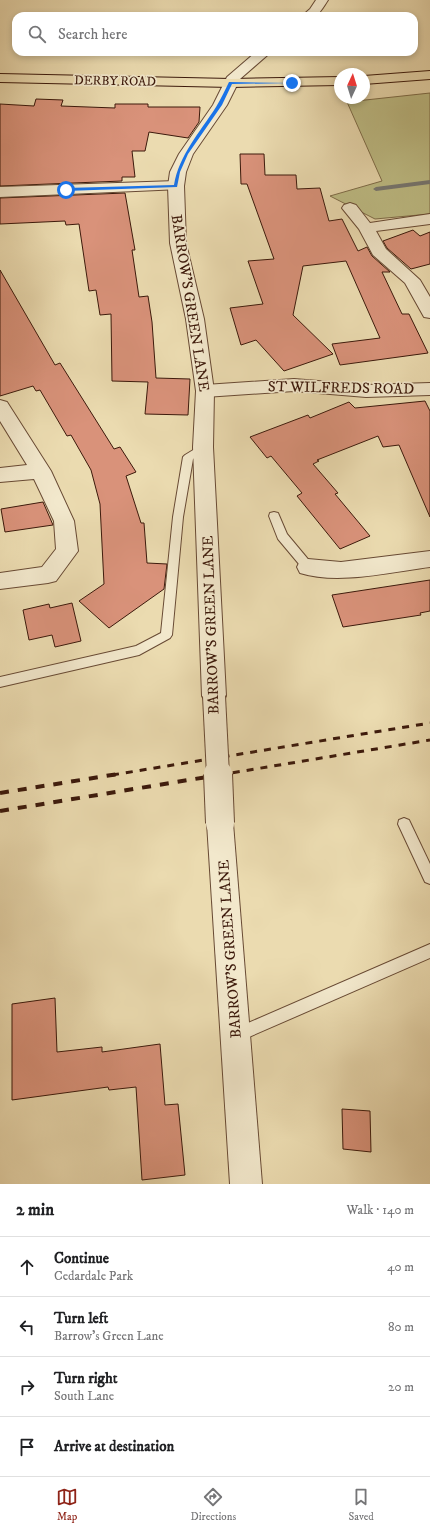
<!DOCTYPE html>
<html lang="en">
<head>
<meta charset="utf-8">
<style>
  body { margin:0; font-family:"IM FELL DW Pica",serif; background:#f6f6f6; color:#202124 }
  .compass { position:absolute; left:334px; top:68px; width:36px; height:36px; border-radius:50%; background:#fff; box-shadow:0 2px 6px #0003; rotate:4deg }
  .stop { position:absolute; width:12px; height:12px; margin:-9px; border:3px solid #1a73e8; border-radius:50%; background:#fff }
  .stop.end { background:#1a73e8; border-color:#fff; box-shadow:0 1px 4px #0008 }
  .list { margin:0; padding:0; list-style:none }
  h2 { display:flex; justify-content:space-between; align-items:center; height:52px; margin:0; padding:0 16px; font-size:17px }
  h2 small { font-size:13px; font-weight:400; color:#757577 }
  .list li { display:grid; grid-template-columns:26px 1fr auto; gap:12px; align-items:center; box-sizing:border-box; height:60px; padding:0 16px; border-top:1px solid #e0e0e0 }
  .list b { display:block; font-size:15px; white-space:nowrap }
  .list p { margin:0; font-size:13px; white-space:nowrap; color:#757577 }
  .list em { font-size:13px; font-style:normal; color:#757577 }
  .icon { flex:none; width:22px; height:22px; fill:none; stroke:currentColor; stroke-width:2; stroke-linecap:round; stroke-linejoin:round }
  .map { position:relative; flex:none; width:430px; height:1184px; overflow:hidden }
  .search { position:absolute; background:#fff; box-shadow:0 2px 6px #0003; left:12px; right:12px; top:12px; height:44px; display:flex; align-items:center; gap:10px; box-sizing:border-box; padding:0 14px; border-radius:12px; color:#757577; font-size:15px }
  .sheet { height:292px; background:#fff }
  nav { display:flex; justify-content:space-around; align-items:center; box-sizing:border-box; height:56px; border-top:1px solid #e0e0e0; background:#fff; font-size:11px; color:#757577 }
  nav a { display:grid; justify-items:center; gap:2px }
  nav .on { color:#8f2418 }
  .map>svg:first-child { display:block }
</style>
</head>
<body>
<div class="map">
<svg width="430" height="1184" viewBox="0 0 430 1184">
  <rect width="100%" height="100%" fill="#ebdbb0"/>
  <filter id="stains"><feTurbulence type="fractalNoise" baseFrequency=".005" numOctaves="4"/><feColorMatrix values="0 0 0 0 .2 0 0 0 0 .09 0 0 0 0 .02 0 0 0 .5 -.17"/></filter>
  <radialGradient id="worn" r=".72"><stop offset=".6" stop-color="#630" stop-opacity="0"/><stop offset="1" stop-color="#630" stop-opacity=".3"/></radialGradient>
  <!-- green -->
  <path fill="#bfbe86" stroke="#7e6c48" d="M430,93V214L375,219L330,196L382,181L347,102Z"/>
  <g fill="none" stroke-linecap="round" stroke-linejoin="round">
    <!-- stream -->
    <path fill="#777873" fill-rule="evenodd" d="M430,180V184L376,191L373,189L376,187Z"/>
  </g>
  <!-- building -->
  <g fill="#d9927a" stroke="#3c190b">
    <path d="M36,99L63,100L61,106L115,108V104H148V107H200L199,122L188,138L149,132L145,151H132L135,177H122V181L0,186V104L34,106Z"/>
    <path d="M240,154H264L265,175H296L297,189L320,188L329,221L342,219L358,251L367,247L372,256L390,272H382L402,314H409L428,353L340,365L332,344L380,338L346,261L303,266L293,315L333,354L284,371L256,340L241,345L230,308L263,304L248,261L274,259L247,184H241Z"/>
    <path d="M125,193L135,250H132L139,297L148,296L152,322L156,378L190,379L188,415L145,414L148,382L112,381L111,314L100,315L96,290L89,291L79,224L66,225L65,221L0,224V198Z"/>
    <path d="M413,230L420,236L430,232V264L411,269L387,248L383,241Z"/>
    <path d="M0,270L55,365L60,363L114,449L120,447L136,472L126,476L141,523H144L147,563L167,564L164,589L109,628L79,601L104,584L100,504L91,470L71,435L67,436L40,390L36,391L33,386L0,396Z"/>
    <path d="M425,401L430,411V517L399,445L383,447L378,436L317,460L319,461L313,464L338,493L335,494L370,536L340,549L297,496L302,493L271,456L267,458L250,437L308,415L310,418L349,402L355,408Z"/>
    <path d="M43,502L53,525L5,532L1,509Z"/>
    <path d="M430,580V611L420,613L421,615L343,627L332,595Z"/>
    <path d="M72,603L81,641L55,647L52,635L29,640L23,610L49,604L50,608Z"/>
    <path d="M55,998L57,1052L102,1047V1052L160,1044L165,1105L178,1104L185,1175L142,1180L136,1087L109,1090L108,1087L12,1100V1004Z"/>
    <path d="M342,1109L370,1111L371,1152L343,1149Z"/>
  </g>
  <g fill="none" stroke-linecap="round" stroke-linejoin="round">
    <!-- service casing -->
    <g stroke="#684a34" stroke-width="2">
      <g id="service">
        <path d="M203,444L206,445L208,447L193,459L183,517L172,635L170,638L139,655L0,687V677L136,646L161,633L173,517L183,457L185,455Z"/>
        <path d="M274,512L278,513L287,534L312,564L313,567L312,570L308,571L304,570L278,539L269,516L270,513Z"/>
        <path d="M404,818L409,820L430,864V884L425,882L398,824L399,820Z"/>
        <path d="M430,944V958L242,1040L237,1042L232,1040L230,1035L232,1030Z"/>
      </g>
    </g>
    <!-- minor casing -->
    <g stroke="#684a34" stroke-width="2">
      <g id="minor">
        <path d="M176,181L181,183L184,186L181,189L0,197V187Z"/>
        <path d="M350,203L356,205L370,223L430,214V224L376,231L386,249L420,280L430,297V318L424,317L405,283L373,255L359,229L342,208L344,205Z"/>
        <path d="M294,379L366,385L430,383V395L366,397L294,391L205,397L198,395L196,391L198,387L205,385Z"/>
        <path d="M0,400L7,402L51,471L74,521L78,551L56,581L48,583L0,589V573L42,567L56,549L54,521L34,479L0,482V468L27,465L0,421Z"/>
        <path d="M430,551V567C391,572 338,585 300,573L297,567L300,561L308,559L341,562Z"/>
      </g>
    </g>
    <!-- tertiary casing -->
    <g stroke="#684a34" stroke-width="2">
      <g id="tertiary">
        <path d="M316,0H328C318,15 320,16 302,16L310,9Z"/>
        <path d="M256,52H271L240,79L227,105L193,154L186,172L184,186L186,243L204,319L214,391L213,447L226,696L222,703L214,706L206,703L202,696L193,447L196,391L186,319L170,243L168,186L170,172L179,154L213,105L227,77Z"/>
        <path d="M220,811L229,815L233,823L262,1184H230L207,823L211,815Z"/>
      </g>
    </g>
    <!-- primary casing -->
    <g stroke="#3c190b" stroke-width="2">
      <g id="primary">
        <path d="M430,71V79L364,84V76Z"/>
        <path d="M0,74L231,79L340,77V85L231,87L0,82Z"/>
      </g>
    </g>
    <!-- service -->
    <use href="#service" fill="#f2e8cc" fill-rule="evenodd"/>
    <!-- minor -->
    <use href="#minor" fill="#f2e8cc" fill-rule="evenodd"/>
    <!-- tertiary -->
    <use href="#tertiary" fill="#f2e8cc" fill-rule="evenodd"/>
    <!-- primary -->
    <use href="#primary" fill="#ebdbb0" fill-rule="evenodd"/>
    <!-- rail-far1 -->
    <g stroke="#3c190b" stroke-width="3" stroke-dasharray="7 7" stroke-linecap="butt">
      <path d="M112,775L430,723"/>
      <path d="M219,775L430,740"/>
    </g>
    <!-- rail -->
    <g stroke="#3c190b" stroke-width="4" stroke-dasharray="9 9" stroke-linecap="butt">
      <path d="M0,793L118,774"/>
      <path d="M0,811L225,774"/>
    </g>
    <!-- tertiary-bridge-far1 casing -->
    <g stroke="#684a34" stroke-width="24" stroke-linecap="butt">
      <path id="tertiary-bridge-far1" d="M214,696L218,775"/>
    </g>
    <!-- tertiary-bridge casing -->
    <g stroke="#684a34" stroke-width="30" stroke-linecap="butt">
      <path id="tertiary-bridge" d="M218,774L220,823"/>
    </g>
    <!-- tertiary-bridge-far1 -->
    <use href="#tertiary-bridge-far1" stroke="#f2e8cc" stroke-width="22"/>
    <!-- tertiary-bridge -->
    <use href="#tertiary-bridge" stroke="#f2e8cc" stroke-width="28"/>
  </g>
  <!-- route -->
  <path fill="#1a73e8" d="M229,82L294,83L232,84L222,105L188,154L180,172L177,187L66,191L64,190L66,188L174,185C179,155 200,132 216,107C221,99 225,90 229,82Z"/>
  <g text-anchor="middle" dominant-baseline="central" stroke-width="3.5" stroke-linejoin="round" paint-order="stroke">
    <!-- far-street labels -->
    <g font-size="13" fill="#3c190b" stroke="#f2e8cc">
      <text transform="translate(115 81) rotate(1)">DERBY ROAD</text>
    </g>
    <!-- street labels -->
    <g font-size="15" fill="#3c190b" stroke="#f2e8cc">
      <text transform="translate(190 303) rotate(81)">BARROW'S GREEN LANE</text>
      <text transform="translate(341 388) rotate(1)">ST WILFREDS ROAD</text>
      <text transform="translate(211 625) rotate(-92)">BARROW'S GREEN LANE</text>
      <text transform="translate(230 949) rotate(-94)">BARROW'S GREEN LANE</text>
    </g>
  </g>
  <rect width="100%" height="100%" filter="url(#stains)"/>
  <rect width="100%" height="100%" fill="url(#worn)"/>
</svg>
<svg class="compass" viewBox="-18 -18 36 36"><path d="M0-13l5 13h-10z" fill="#e53935"/><path d="M0 13l5-13h-10z" fill="#757577"/></svg>
<div class="stop" style="left:66px;top:190px"></div>
<div class="stop end" style="left:292px;top:83px"></div>
<div class="search"><svg class="icon" aria-label="search" viewBox="0 0 24 24"><circle cx="10" cy="10" r="6"/><path d="M15 15l6 6"/></svg>Search here</div>
</div>
<section class="sheet">
<h2>2 min<small>Walk · 140 m</small></h2>
<ul class="list">
<li><svg class="icon" aria-label="ahead" viewBox="0 0 24 24"><path d="M12 20V5M6 11l6-6 6 6"/></svg><div><b>Continue</b><p>Cedardale Park</p></div><em>40 m</em></li>
<li><svg class="icon" aria-label="left" viewBox="0 0 24 24"><path d="M17 20v-9H6M10 6l-5 5 5 5"/></svg><div><b>Turn left</b><p>Barrow's Green Lane</p></div><em>80 m</em></li>
<li><svg class="icon" aria-label="right" viewBox="0 0 24 24"><path d="M7 20v-9h11M14 6l5 5-5 5"/></svg><div><b>Turn right</b><p>South Lane</p></div><em>20 m</em></li>
<li><svg class="icon" aria-label="arrive" viewBox="0 0 24 24"><path d="M6 21V4h12l-3 4 3 4H6"/></svg><div><b>Arrive at destination</b></div></li>
</ul>
</section>
<nav>
<a class="on"><svg class="icon" aria-label="map" viewBox="0 0 24 24"><path d="M3 6l6-2 6 2 6-2v14l-6 2-6-2-6 2zM9 4v14M15 6v14"/></svg>Map</a>
<a><svg class="icon" aria-label="directions" viewBox="0 0 24 24"><path d="M12 3l9 9-9 9-9-9zM9 14v-3h6M13 9l2 2-2 2"/></svg>Directions</a>
<a><svg class="icon" aria-label="saved" viewBox="0 0 24 24"><path d="M7 4h10v16l-5-4-5 4z"/></svg>Saved</a>
</nav>
</body>
</html>
